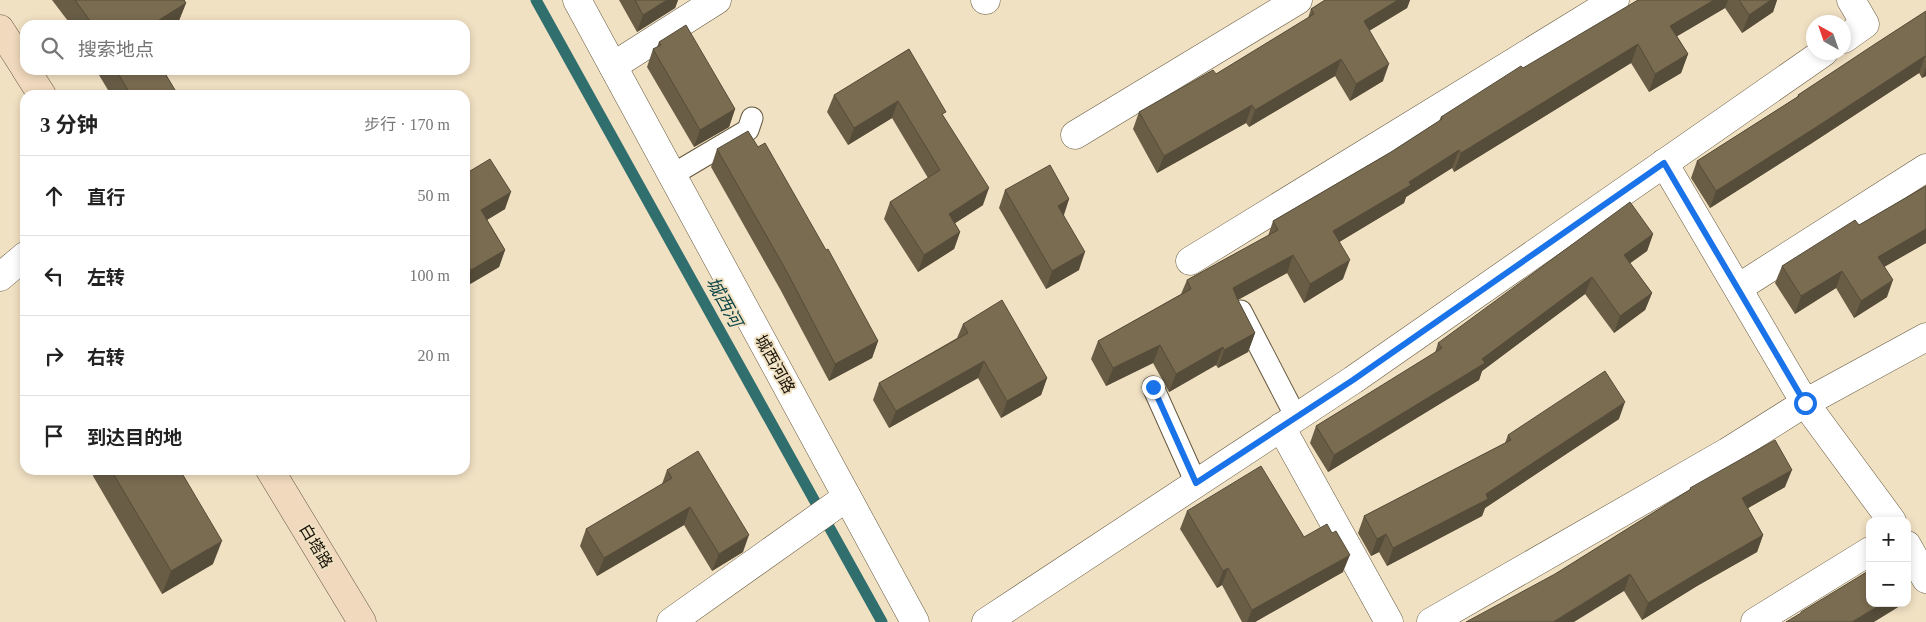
<!DOCTYPE html>
<html lang="zh">
<head>
<meta charset="utf-8">
<style>
  body { margin:0; font-family:"Times New Roman","Noto Sans SC",serif; background:#f6f6f6; color:#222 }
  .controls { position:absolute; right:15px; bottom:15px; display:grid; overflow:hidden; border-radius:10px; box-shadow:0 2px 8px #0003 }
  .controls button { width:45px; height:45px; display:grid; place-items:center; padding:0; border:0; border-bottom:1px solid #e0e0e0; background:#fff; color:#222; font:25px sans-serif }
  .compass { position:absolute; left:1806px; top:15px; width:45px; height:45px; border-radius:50%; background:#fff; box-shadow:0 2px 8px #0003; rotate:320deg }
  .stop { position:absolute; width:15px; height:15px; margin:-11px; border:4px solid #1a73e8; border-radius:50%; background:#fff }
  .stop.end { background:#1a73e8; border-color:#fff; box-shadow:0 1px 5px #0008 }
  .list { margin:0; padding:0; list-style:none }
  h2 { display:flex; justify-content:space-between; align-items:center; height:65px; margin:0; padding:0 20px; font-size:21px }
  h2 small { font-size:16px; font-weight:400; color:#767676 }
  .list li { display:grid; grid-template-columns:32px 1fr auto; gap:15px; align-items:center; box-sizing:border-box; height:80px; padding:0 20px; border-top:1px solid #e0e0e0 }
  .list b { display:block; font-size:19px; white-space:nowrap }
  .list em { font-size:16px; font-style:normal; color:#767676 }
  .icon { flex:none; width:28px; height:28px; fill:none; stroke:currentColor; stroke-width:2; stroke-linecap:round; stroke-linejoin:round }
  .map { position:relative; flex:none; width:1926px; height:622px; overflow:hidden }
  .search { position:absolute; background:#fff; box-shadow:0 2px 8px #0003; left:20px; top:20px; width:450px; height:55px; display:flex; align-items:center; gap:12px; box-sizing:border-box; padding:0 18px; border-radius:15px; color:#767676; font-size:19px }
  .panel { position:absolute; background:#fff; box-shadow:0 2px 8px #0003; left:20px; top:90px; width:450px; height:385px; border-radius:15px }
  .map>svg:first-child { display:block }
</style>
</head>
<body>
<div class="map">
<svg width="1926" height="622" viewBox="0 0 1926 622">
  <rect width="100%" height="100%" fill="#f1e1c3"/>
  <g fill="none" stroke-linecap="round" stroke-linejoin="round">
    <!-- stream -->
    <path stroke="#306f6e" stroke-width="11" d="M536,0L882,622"/>
    <!-- lane casing -->
    <g stroke="#65583e" stroke-width="23">
      <g id="lane">
        <path d="M672,175L748,130L752,118"/>
        <path d="M1241,311L1296,417"/>
        <path d="M1153,387L1196,483"/>
      </g>
    </g>
    <!-- street casing -->
    <g stroke="#65583e" stroke-width="29">
      <g id="street">
        <path d="M577,0L915,622"/>
        <path d="M985,0H986"/>
        <path d="M1844,39L1865,24L1851,0"/>
        <path d="M613,66L717,0"/>
        <path d="M1075,135L1298,0"/>
        <path d="M1664,163L1805,403L1892,521"/>
        <path d="M1190,261L1615,0"/>
        <path d="M0,277L25,256"/>
        <path d="M1738,288L1926,168"/>
        <path d="M1281,427L1389,622"/>
        <path d="M1907,545L1926,579"/>
        <path d="M671,622L847,497"/>
        <path d="M986,622L1353,380L1824,52"/>
        <path d="M1431,622L1727,452L1805,403L1926,337"/>
        <path d="M1755,622L1870,551"/>
      </g>
    </g>
    <!-- secondary casing -->
    <g stroke="#65583e" stroke-width="29">
      <g id="secondary">
        <path d="M0,29L25,68"/>
        <path d="M26,70L42,95"/>
        <path d="M270,470L362,622"/>
      </g>
    </g>
    <!-- lane -->
    <use href="#lane" stroke="#fff" stroke-width="21"/>
    <!-- street -->
    <use href="#street" stroke="#fff" stroke-width="28"/>
    <!-- secondary -->
    <use href="#secondary" stroke="#f0d9bd" stroke-width="28"/>
  </g>
  <!-- wall -->
  <g fill="#695d46">
    <path d="M52,0H184L186,3L178,23L176,25H71Z"/>
    <path d="M619,0H678L675,8L637,32Z"/>
    <path d="M1325,0H1410L1407,8L1369,31L1383,81L1350,101L1335,76L1249,127L1246,123L1157,173L1133,129L1139,112L1216,74L1308,18L1311,9Z"/>
    <path d="M1638,0H1777L1773,12L1742,33L1725,8L1677,36L1688,54L1681,73L1649,92L1631,63L1454,172L1452,168L1406,197L1404,203L1339,242L1343,279L1304,303L1287,273L1238,300L1255,333L1248,352L1218,368L1216,365L1169,392L1153,363L1106,386L1091,359L1098,341L1181,294L1187,280L1268,236L1273,221L1391,152L1439,121L1441,117Z"/>
    <path d="M1926,11V76L1922,78L1919,73L1812,143L1710,208L1691,178L1697,161L1797,97L1798,95Z"/>
    <path d="M659,42L735,109L729,127L694,147L647,67L653,49L657,47Z"/>
    <path d="M909,49L944,118L983,205L955,223L960,232L954,249L918,272L884,219L890,202L928,178L892,118L848,145L827,112L834,95Z"/>
    <path d="M96,70H163L178,95H111Z"/>
    <path d="M758,147L878,341L872,358L829,381L780,289L711,167L717,149Z"/>
    <path d="M465,174L505,209L487,220L505,250L499,267L465,287Z"/>
    <path d="M1926,186V243L1885,266L1887,297L1854,318L1836,288L1795,314L1775,283L1782,266L1859,225Z"/>
    <path d="M1005,190L1069,199L1064,215L1079,270L1046,289L999,208Z"/>
    <path d="M1653,234L1647,251L1630,263L1652,293L1645,310L1614,333L1585,294L1482,371L1479,380L1328,472L1310,443L1316,426L1435,353L1438,343Z"/>
    <path d="M963,324L1047,378L1041,395L1001,418L978,378L889,428L873,400L879,383L957,338Z"/>
    <path d="M1619,419L1485,508L1482,516L1387,566L1379,552L1371,556L1358,533L1364,516L1505,443L1508,435Z"/>
    <path d="M95,470H180L213,564L162,594L93,476Z"/>
    <path d="M667,470L743,552L712,571L684,525L597,576L580,546L586,529L662,484Z"/>
    <path d="M1785,487L1748,508L1763,535L1757,552L1697,586L1642,620L1624,591L1555,574L1689,491L1690,488Z"/>
    <path d="M1187,511L1343,572L1255,622H1242L1222,585L1217,588L1180,529Z"/>
  </g>
  <!-- shaded-wall -->
  <g fill="#554c39">
    <path d="M667,0H678L675,8L637,32L643,15Z"/>
    <path d="M1398,0H1410L1407,8L1357,38L1364,21Z"/>
    <path d="M1714,0H1728L1725,8L1664,44L1670,26Z"/>
    <path d="M1771,0H1777L1773,12L1742,33L1749,15Z"/>
    <path d="M186,3L178,23L176,25H151Z"/>
    <path d="M1638,44L1631,63L1454,172L1461,153Z"/>
    <path d="M1688,54L1681,73L1649,92L1655,74Z"/>
    <path d="M1925,56L1919,73L1812,143L1710,208L1716,191Z"/>
    <path d="M1341,59L1335,76L1249,127L1255,110Z"/>
    <path d="M1389,64L1383,81L1350,101L1356,84Z"/>
    <path d="M1926,67V76L1922,78Z"/>
    <path d="M898,101L892,118L848,145L854,128Z"/>
    <path d="M1252,105L1246,123L1157,173L1164,156Z"/>
    <path d="M735,109L729,127L694,147L700,130Z"/>
    <path d="M1459,150L1452,168L1406,197L1404,203L1326,250L1333,231L1409,182Z"/>
    <path d="M989,188L983,205L943,231L949,214Z"/>
    <path d="M511,192L505,209L475,227L481,210Z"/>
    <path d="M1069,199L1063,216L1058,206Z"/>
    <path d="M1926,229V243L1872,274L1878,257Z"/>
    <path d="M960,232L954,249L918,272L924,255Z"/>
    <path d="M1653,234L1647,251L1618,272L1624,255Z"/>
    <path d="M505,250L499,267L465,287L471,270Z"/>
    <path d="M1085,252L1079,270L1046,289L1052,271Z"/>
    <path d="M1293,255L1287,273L1226,306L1233,288Z"/>
    <path d="M1350,260L1343,279L1304,303L1310,284Z"/>
    <path d="M1842,271L1836,288L1795,314L1801,296Z"/>
    <path d="M1592,277L1585,294L1482,371L1479,380L1328,472L1334,455L1482,359Z"/>
    <path d="M1893,280L1887,297L1854,318L1861,301Z"/>
    <path d="M1652,293L1645,310L1614,333L1620,316Z"/>
    <path d="M1255,333L1248,352L1218,368L1224,350Z"/>
    <path d="M878,341L872,358L829,381L835,364Z"/>
    <path d="M1160,345L1153,363L1106,386L1113,368Z"/>
    <path d="M1223,347L1216,365L1169,392L1176,374Z"/>
    <path d="M984,361L978,378L889,428L896,411Z"/>
    <path d="M1047,378L1041,395L1001,418L1007,401Z"/>
    <path d="M1625,402L1619,419L1485,508L1482,516L1387,566L1393,548L1486,494Z"/>
    <path d="M1792,470L1785,487L1736,515L1742,498Z"/>
    <path d="M690,507L684,525L597,576L604,558Z"/>
    <path d="M1386,534L1379,552L1371,556L1377,539Z"/>
    <path d="M749,535L743,552L712,571L719,554Z"/>
    <path d="M1763,535L1757,552L1697,586L1642,620L1648,603L1704,569Z"/>
    <path d="M222,541L213,564L162,594L171,571Z"/>
    <path d="M1350,555L1343,572L1255,622H1247L1252,610Z"/>
    <path d="M1228,568L1222,585L1217,588L1223,571Z"/>
    <path d="M1630,574L1624,591L1574,622H1553Z"/>
    <path d="M1883,603H1901L1900,606L1874,622H1852Z"/>
  </g>
  <!-- building -->
  <g fill="#7a6c51" stroke="#554c39">
    <path d="M75,0H184L186,3L151,25H88L87,24L90,21Z"/>
    <path d="M635,0H667L643,15Z"/>
    <path d="M1325,0H1398L1364,21L1389,64L1356,84L1341,59L1255,110L1252,105L1164,156L1139,112L1213,70L1216,74L1314,14L1311,9Z"/>
    <path d="M1638,0H1714L1670,26L1688,54L1655,74L1638,44L1461,153L1459,150L1409,182L1411,185L1333,231L1350,260L1310,284L1293,255L1233,288L1237,298L1255,333L1224,350L1223,347L1176,374L1160,345L1113,368L1098,341L1191,289L1187,280L1278,230L1273,221L1391,152L1442,119L1441,117L1521,66L1523,68Z"/>
    <path d="M1739,0H1771L1749,15Z"/>
    <path d="M1926,11V57L1925,56L1818,126L1716,191L1697,161L1799,96L1798,95L1875,44Z"/>
    <path d="M686,25L735,109L700,130L653,49L661,45L659,42Z"/>
    <path d="M909,49L946,112L942,114L989,188L949,214L960,232L924,255L890,202L940,170L898,101L854,128L834,95Z"/>
    <path d="M116,70H163L178,95H131Z"/>
    <path d="M748,131L758,147L765,143L826,250L828,249L878,341L835,364L787,272L717,149Z"/>
    <path d="M490,159L511,192L481,210L505,250L471,270L465,260V174Z"/>
    <path d="M1050,165L1069,199L1058,206L1085,252L1052,271L1005,190Z"/>
    <path d="M1926,186V229L1878,257L1893,280L1861,301L1842,271L1801,296L1782,266L1855,220L1859,225Z"/>
    <path d="M1630,202L1653,234L1624,255L1652,293L1620,316L1592,277L1482,359L1485,363L1334,455L1316,426L1442,348L1438,343Z"/>
    <path d="M1002,300L1047,378L1007,401L984,361L896,411L879,383L968,333L963,324Z"/>
    <path d="M1605,371L1625,402L1486,494L1488,499L1393,548L1386,534L1377,539L1364,516L1511,440L1508,435Z"/>
    <path d="M1775,440L1792,470L1742,498L1763,535L1704,569L1648,603L1630,574L1553,622H1466L1555,574L1691,489L1690,488Z"/>
    <path d="M698,451L749,535L719,554L690,507L604,558L586,529L672,478L667,470Z"/>
    <path d="M1261,466L1304,537L1327,524L1332,533L1336,531L1350,555L1252,610L1228,568L1223,571L1187,511Z"/>
    <path d="M111,470H180L222,541L171,571Z"/>
    <path d="M1870,570V603H1883L1852,622H1786L1801,613V612Z"/>
  </g>
  <g fill="none" stroke-linecap="round" stroke-linejoin="round">
    <!-- route -->
    <path stroke="#1a73e8" stroke-width="6" d="M1153,387L1196,483L1353,380L1664,163L1805,403"/>
  </g>
  <g text-anchor="middle" dominant-baseline="central" stroke-width="4" stroke-linejoin="round" paint-order="stroke">
    <!-- street labels -->
    <g font-size="16" fill="#191308" stroke="#f1e1c3">
      <text transform="translate(775 364) rotate(61)">城西河路</text>
      <text transform="translate(316 546) rotate(59)">白塔路</text>
    </g>
    <!-- water labels -->
    <g font-size="18" font-style="italic" fill="#0d4547" stroke="#f1e1c3">
      <text transform="translate(724 302) rotate(61)">城西河</text>
    </g>
  </g>
</svg>
<div class="controls">
<button>+</button>
<button>−</button>
</div>
<svg class="compass" viewBox="-18 -18 36 36"><path d="M0-13l5 13h-10z" fill="#e53935"/><path d="M0 13l5-13h-10z" fill="#767676"/></svg>
<div class="stop" style="left:1805px;top:403px"></div>
<div class="stop end" style="left:1153px;top:387px"></div>
<div class="search"><svg class="icon" aria-label="search" viewBox="0 0 24 24"><circle cx="10" cy="10" r="6"/><path d="M15 15l6 6"/></svg>搜索地点</div>
<section class="panel">
<h2>3 分钟<small>步行 · 170 m</small></h2>
<ul class="list">
<li><svg class="icon" aria-label="ahead" viewBox="0 0 24 24"><path d="M12 20V5M6 11l6-6 6 6"/></svg><div><b>直行</b></div><em>50 m</em></li>
<li><svg class="icon" aria-label="left" viewBox="0 0 24 24"><path d="M17 20v-9H6M10 6l-5 5 5 5"/></svg><div><b>左转</b></div><em>100 m</em></li>
<li><svg class="icon" aria-label="right" viewBox="0 0 24 24"><path d="M7 20v-9h11M14 6l5 5-5 5"/></svg><div><b>右转</b></div><em>20 m</em></li>
<li><svg class="icon" aria-label="arrive" viewBox="0 0 24 24"><path d="M6 21V4h12l-3 4 3 4H6"/></svg><div><b>到达目的地</b></div></li>
</ul>
</section>
</div>
</body>
</html>
